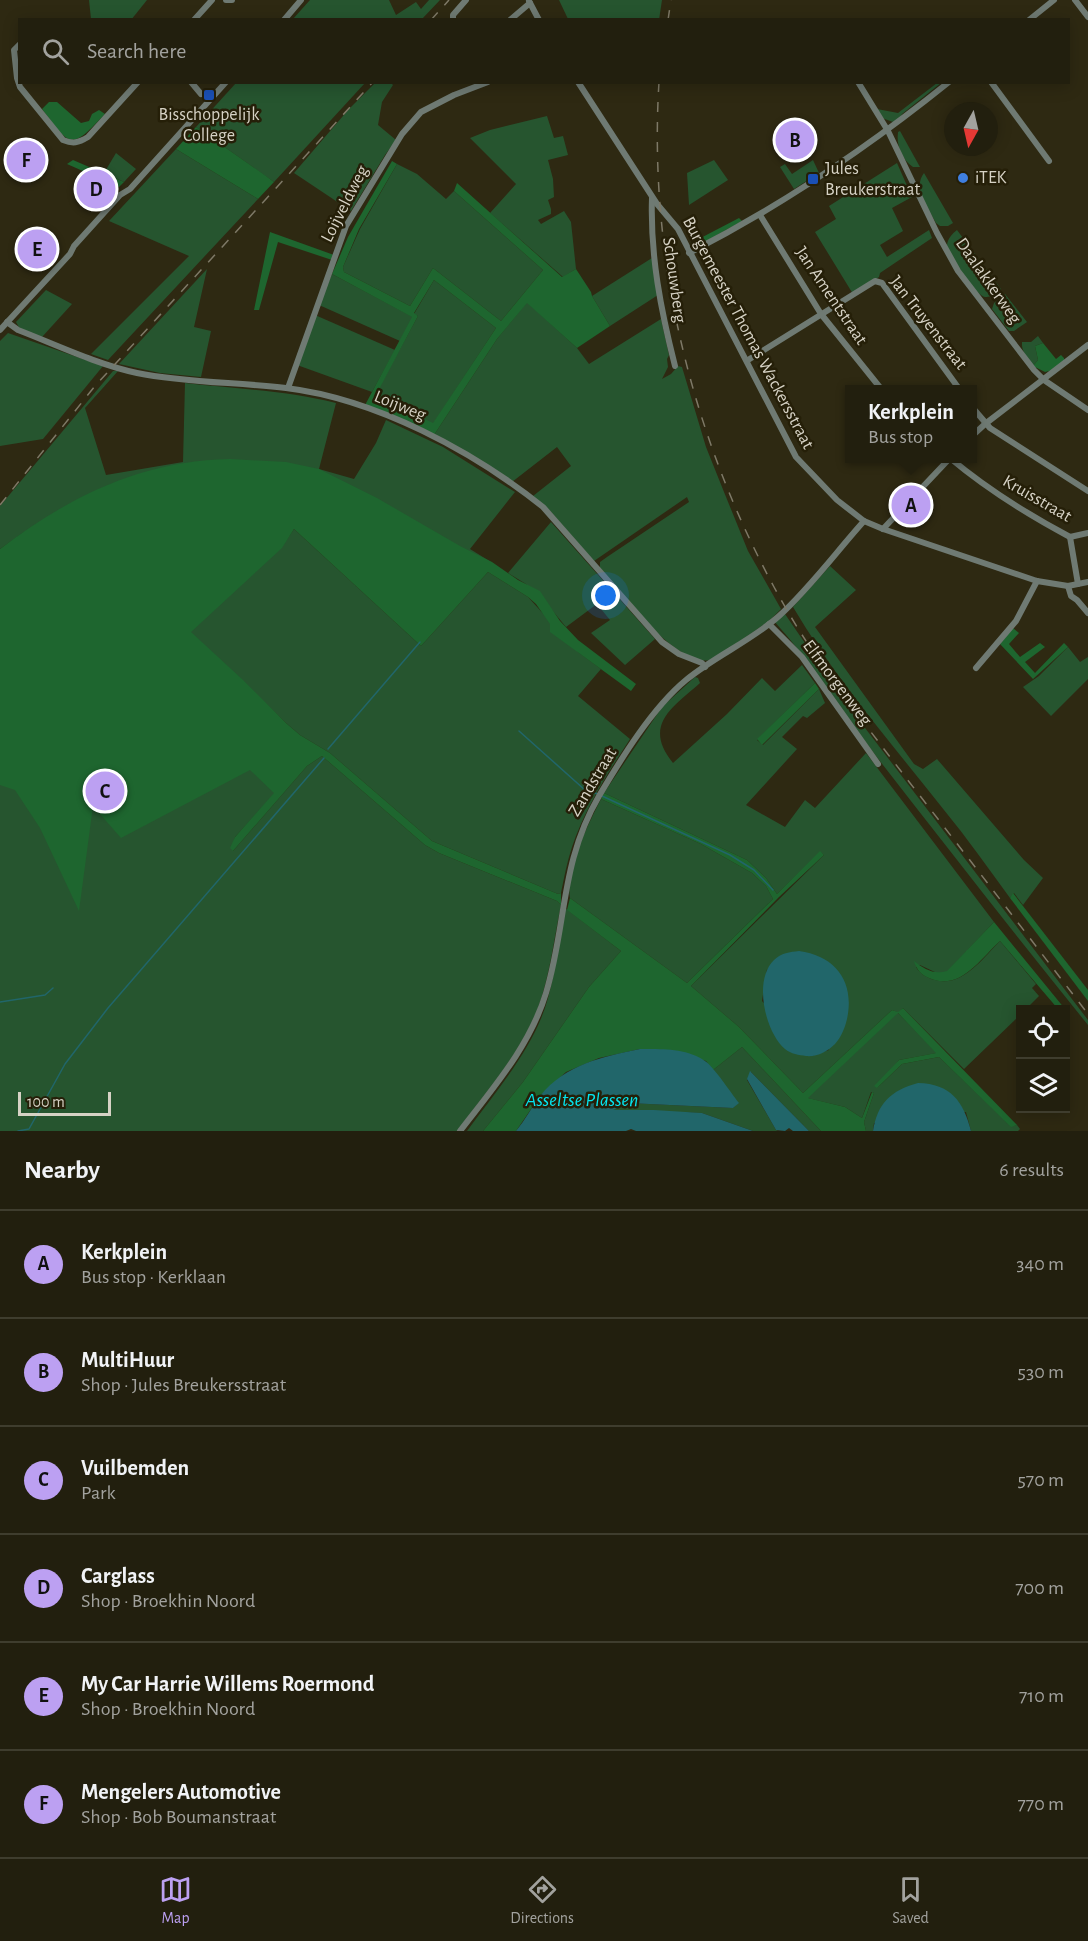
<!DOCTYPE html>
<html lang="en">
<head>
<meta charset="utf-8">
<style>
  body { margin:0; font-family:"Alegreya Sans",sans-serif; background:#2a2717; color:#f1f3f6 }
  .controls { position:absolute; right:18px; bottom:18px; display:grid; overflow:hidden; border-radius:0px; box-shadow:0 3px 15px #0003 }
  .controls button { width:54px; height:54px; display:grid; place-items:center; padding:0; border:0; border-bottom:2px solid #3f3d2e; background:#221f0e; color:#f1f3f6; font:30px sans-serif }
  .compass { position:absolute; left:944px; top:102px; width:54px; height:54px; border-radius:50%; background:#221f0e; box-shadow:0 3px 15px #0003; rotate:188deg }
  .scale { position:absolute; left:18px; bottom:15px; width:93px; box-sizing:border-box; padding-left:6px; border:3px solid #d6d2c5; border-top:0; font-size:16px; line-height:21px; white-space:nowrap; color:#d6d2c5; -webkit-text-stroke:4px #251f08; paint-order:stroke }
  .you { position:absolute; left:606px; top:596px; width:21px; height:21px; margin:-15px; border:4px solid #fff; border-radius:50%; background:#1a73e8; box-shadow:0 0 0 9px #1a73e833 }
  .badge { display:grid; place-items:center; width:39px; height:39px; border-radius:50%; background:#bca0f2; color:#111; font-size:20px; font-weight:700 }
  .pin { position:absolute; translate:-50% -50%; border:3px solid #fff; box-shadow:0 2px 6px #0006 }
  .popup { position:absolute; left:845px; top:385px; width:132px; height:78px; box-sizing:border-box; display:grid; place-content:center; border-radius:0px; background:#221f0e; filter:drop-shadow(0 2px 4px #0005); font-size:20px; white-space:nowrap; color:#a2a29e }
  .popup b { font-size:22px; color:#f1f3f6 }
  .popup::after { content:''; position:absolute; left:50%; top:100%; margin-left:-12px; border:12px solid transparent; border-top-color:#221f0e }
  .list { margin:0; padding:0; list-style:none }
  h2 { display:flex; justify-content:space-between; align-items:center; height:78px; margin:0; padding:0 24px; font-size:26px }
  h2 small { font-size:20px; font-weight:400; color:#a2a29e }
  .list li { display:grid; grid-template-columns:39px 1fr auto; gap:18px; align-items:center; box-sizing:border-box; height:108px; padding:0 24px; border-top:2px solid #3f3d2e }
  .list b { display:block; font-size:22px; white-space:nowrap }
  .list p { margin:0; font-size:20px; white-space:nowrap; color:#a2a29e }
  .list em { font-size:20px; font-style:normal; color:#a2a29e }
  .icon { flex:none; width:33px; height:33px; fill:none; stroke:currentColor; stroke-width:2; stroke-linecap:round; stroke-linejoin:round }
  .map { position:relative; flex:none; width:1088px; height:1131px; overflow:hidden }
  .search { position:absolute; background:#221f0e; box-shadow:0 3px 15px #0003; left:18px; right:18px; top:18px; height:66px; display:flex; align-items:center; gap:15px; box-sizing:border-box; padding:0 21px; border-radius:0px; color:#a2a29e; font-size:22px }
  .sheet { height:726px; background:#221f0e }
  nav { display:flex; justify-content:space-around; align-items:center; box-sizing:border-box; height:84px; border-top:2px solid #3f3d2e; background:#221f0e; font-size:16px; color:#a2a29e }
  nav a { display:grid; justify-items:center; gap:3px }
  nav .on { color:#bca0f2 }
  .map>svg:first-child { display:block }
</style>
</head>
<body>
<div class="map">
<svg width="1088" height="1131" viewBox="0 0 1088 1131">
  <rect width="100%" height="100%" fill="#2e2912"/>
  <!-- green -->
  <g fill="#26552f" fill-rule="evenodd">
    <path d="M89,0H147L131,20L91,19Z"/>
    <path d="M310,0H389L396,15L416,2L421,9L429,0H440L422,19H293Z"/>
    <path d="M559,0H662L659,20L568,19Z"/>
    <path d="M236,83H365L274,182L196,127Z"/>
    <path d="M375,83H391L393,85L382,102L378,125L396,140L385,155L351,211L294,173L349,109Z"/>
    <path d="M937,83H941L902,114L900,119L893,122L882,118L877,109L898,113Z"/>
    <path d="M547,116L554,138L563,136L568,155L548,160L553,179L554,197L548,200L551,209V214L538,220L541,224L564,211L571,222L576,269L563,277L490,213L516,184L470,138L490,130Z"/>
    <path d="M900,131L920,167H913C902,160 896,145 898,132Z"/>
    <path d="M176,149L258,199L108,360L91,354L189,256L109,221Z"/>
    <path d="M116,153L136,169L124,182L104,173Z"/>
    <path d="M714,160L728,180L689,205L687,173Z"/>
    <path d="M813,160L819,173L794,189L780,167L785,164L792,174Z"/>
    <path d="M897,163L912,197L892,208L903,231L880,245L887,257L929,230L932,238L880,273L879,277L853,294L815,232L836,219L829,206Z"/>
    <path d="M397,164L417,174L446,199L454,191L543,270L501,321L433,268L410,306L344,272L343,267L360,229Z"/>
    <path d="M924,173L953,223L948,226H940L936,223C929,209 912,188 924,173Z"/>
    <path d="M957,230L1001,289C996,292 991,298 985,297C975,295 947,255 947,245C948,238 952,234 957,230Z"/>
    <path d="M652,258L658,295L610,326L592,296Z"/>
    <path d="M207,269L194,327L211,331L201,377L160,373L119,364Z"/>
    <path d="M332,274L413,317L400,341L319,305Z"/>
    <path d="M434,280L496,328L433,424L375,395L418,316L414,314Z"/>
    <path d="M46,290L72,304L42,337L20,329L16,322Z"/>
    <path d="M1005,294L1027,322L1014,331H1009L992,309L994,303Z"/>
    <path d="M527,302L577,348L589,364L661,319L669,355L667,359L668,367L662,379L671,374L678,366L682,367L706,447L724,492L748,551L781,609L769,621L714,659C680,673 620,591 600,568V562L607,557L689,502L687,497L594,561L551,512L533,496L571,466L557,447L512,482L434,435L497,339Z"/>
    <path d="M315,315L395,350L372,392L297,365Z"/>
    <path d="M8,333L103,366L43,439L0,446V341Z"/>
    <path d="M1038,336L1043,343L1035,346L1038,360L1033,366C1028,358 1021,352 1022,342H1031Z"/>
    <path d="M113,371H118L85,408L106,475L183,462L185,383C236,389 286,390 336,403L319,469L354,479L376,443L386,420L443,447L515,492L470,549L491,562L292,524L259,567L281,548L294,529L421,646L488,572L528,597L578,652L601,669L578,696L630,739C608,773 585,808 572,847C567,862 564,878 561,893L558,894L432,841L330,753L300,735L286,723L232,671L275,793L235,837L233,851L307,766L322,756L425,845L439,853L557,901L561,905C554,939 550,975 538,1008C520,1054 486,1092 457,1131H0V563L24,532L0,549V506Z"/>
    <path d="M551,522L655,639L625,665L591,633L610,620L597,604L566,627L552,610L526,584L508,573Z"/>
    <path d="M830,566L856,590L815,627L914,764L923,769L937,759L1024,860L1043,878L1023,905L1014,893L1010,898C988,868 967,838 944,810C892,744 836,680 793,607Z"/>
    <path d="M785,614L846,703L1088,1020V1025C1016,936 946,846 876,756C842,711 812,663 774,621Z"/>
    <path d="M1068,647L1080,662L1088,657V679L1051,716L1023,687L1039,676Z"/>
    <path d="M802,665L815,683L757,740L763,745L819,689L825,703L807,718L803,716L782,737L797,749L746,805L785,827L805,800L815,808L866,753L994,922L947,972L939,974L920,965L916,967C920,974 927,978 935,980C962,988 983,958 1000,941L1036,984L1032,988L1039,996L1026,1009L1020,1010V1015L964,1069L903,1008L898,1013L937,1053L899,1060L877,1088L902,1064L939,1057L1011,1126L1017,1125L1020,1129L1018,1131H971L966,1112L874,1123L873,1131H866L864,1122L874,1093L871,1092L862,1118L845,1107L807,1098L897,1012L892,1010L803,1093L739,1027L691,986L824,855L820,852L777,894L766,878L747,860L604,793L662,707L695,677L698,678L700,683C673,707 642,725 673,763L727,714L762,678L775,691ZM767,969L829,1050L811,1056L762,1001Z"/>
    <path d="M601,799L701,844L752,873L766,886L773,899L687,983L570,898C565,869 588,825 601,799Z"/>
    <path d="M565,908L621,951L589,987L523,1082L483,1131H467C496,1091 535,1047 548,998C556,969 559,938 565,908Z"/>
    <path d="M742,1047L821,1131H809L751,1072L747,1080L776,1130L778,1131H753L702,1113L611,1110L628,1103L733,1108L738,1103L713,1070Z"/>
  </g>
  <!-- forest -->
  <g fill="#1e662f" fill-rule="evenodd">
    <path d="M49,102H57L81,123L89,121L92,114L99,110L105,114C70,151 71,147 42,109Z"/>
    <path d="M196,127L266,176L274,182L258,199L176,149Z"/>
    <path d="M73,160L124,182L119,187L67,164Z"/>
    <path d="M392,161L397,164L359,229L343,267L344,272L410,306L433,268L501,321L543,270L454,191L457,183L562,277L576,269L591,292L592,296L610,326L577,348L527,303L497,339L434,435L364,407L412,317L332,274L348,237ZM434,280L496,328L433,423L376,395L418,316L414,313Z"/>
    <path d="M739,218L742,221L699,245L691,243Z"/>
    <path d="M270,232L334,255L332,260L278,242L259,310H254Z"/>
    <path d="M1043,343L1056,359L1061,355L1064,358V361L1053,370L1045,372L1033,366L1038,360L1035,346Z"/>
    <path d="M230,459L286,462L319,469L377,498L460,546L492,562L518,580L540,591L560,621L578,640L636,684L631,691L550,632V624L536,604L528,597L488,572L421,646L294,529L282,548L191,632L243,680L286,723L300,735L330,753L432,841L558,894L561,893V905L557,901L439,853L425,845L322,756L307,766L233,851L230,848L235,837L274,793L250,770L121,838L93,806L79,911L40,828L15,790L0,785V549C70,496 141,461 230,459Z"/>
    <path d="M1013,628L1019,633L1009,644L1020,657L1040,643L1045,647L1025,662L1035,673L1064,643L1068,647L1033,679L1000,644Z"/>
    <path d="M815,683L819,689L762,745L757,739Z"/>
    <path d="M604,793L747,860L766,878L777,894L820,851L824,855L779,897L691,986L739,1027L803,1093L892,1010L898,1012L903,1008L1017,1125L1011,1127L939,1057L902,1064L877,1088L874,1086L899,1060L936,1053L898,1013L808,1098L845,1107L862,1118L872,1092L874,1093L864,1122L866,1131H821L742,1047L713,1070L706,1061L696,1058L640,1049L599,1058L566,1072L540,1096L516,1131H483L523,1082L589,987L621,951L567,910L570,898L687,983L773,899L766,886L752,873L701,844L601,799Z"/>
    <path d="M1013,893L1088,990V1001L1010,898Z"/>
    <path d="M994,922L1065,1009H1058L1000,941C980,959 960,992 929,978C921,975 916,969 914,961C924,969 934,975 947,971Z"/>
  </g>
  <!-- water -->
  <g fill="#21666a">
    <path d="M799,951C836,956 855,982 847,1019C845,1028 841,1037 835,1044C827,1052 817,1057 806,1056C799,1055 791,1054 785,1049C765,1032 753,980 774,960C781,953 790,952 799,951Z"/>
    <path d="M640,1049C661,1049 687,1048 705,1061C714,1067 731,1093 739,1103L733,1108L628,1103L613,1110H654L702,1113L753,1131H636L631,1129L626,1131H516C525,1120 532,1107 540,1096C566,1064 602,1057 640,1049Z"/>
    <path d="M750,1071L809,1131H793L789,1128L785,1131L776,1130L747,1079Z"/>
    <path d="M918,1083C951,1084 963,1101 971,1131H873C877,1104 891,1090 918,1083Z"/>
  </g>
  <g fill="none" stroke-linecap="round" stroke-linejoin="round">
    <!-- stream -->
    <g stroke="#21666a" stroke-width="1.5">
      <path d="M519,731L585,790L598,794"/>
      <path d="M328,749L420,642"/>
      <path d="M602,796L730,855L754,870L773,890"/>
      <path d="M0,1002L45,995L53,988"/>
      <path d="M18,1131L29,1129L65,1064L108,1008L324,758"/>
    </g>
    <!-- minor -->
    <g stroke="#6f7a73" stroke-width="6">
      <path d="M226,0H232"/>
      <path d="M1075,0L1088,17"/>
      <path d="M529,1L539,20"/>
      <path d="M194,20L212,0"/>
      <path d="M284,20L301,0"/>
      <path d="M453,20V15L466,0"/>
      <path d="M510,20L530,3"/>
      <path d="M1029,20L1054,0"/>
      <path d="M20,44L14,50L17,78L20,87L63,140C73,144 78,143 88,137L138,82"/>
      <path d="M191,82L201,94"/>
      <path d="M578,82L657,204L678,229L796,457L837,500L864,521L883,529L1037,581L1068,586L1088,582"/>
      <path d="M858,82L888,131L937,233L958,271L1034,370L1044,380L1088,410"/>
      <path d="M991,82L1049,161"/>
      <path d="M652,198C650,255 661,311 675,366"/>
      <path d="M760,215L821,314L882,390"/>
      <path d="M689,253C783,205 867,148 949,82"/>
      <path d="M7,322L18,330C57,345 96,364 137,373C186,383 237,382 286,388C376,399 473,451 543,507L662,642L679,654L702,663L705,667"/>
      <path d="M0,330L70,254L74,246L120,195L130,189L226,82"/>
      <path d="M748,360L875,281L882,283L960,390"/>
      <path d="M288,388L346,226L402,134L421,112L454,95L488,82"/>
      <path d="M972,407L990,428L1088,491"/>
      <path d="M972,436L985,424L1088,345"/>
      <path d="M950,458C988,490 1027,514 1070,537"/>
      <path d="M883,529L950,458"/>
      <path d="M1070,537L1078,584"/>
      <path d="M1070,537L1088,533"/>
      <path d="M1068,586L1071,596L1077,600L1088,613"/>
      <path d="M769,624L802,657L878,764"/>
      <path d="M976,668L1016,621L1037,581"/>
      <path d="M460,1131C493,1088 530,1046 546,993C567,923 560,863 599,796C621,759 652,708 686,680C715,656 751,641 779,616C809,589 837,551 864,521"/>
    </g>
    <!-- rail -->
    <g stroke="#7e7967" stroke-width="1.5" stroke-dasharray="10 10" stroke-linecap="butt">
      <path d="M431,20L449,0"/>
      <path d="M668,20L671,0"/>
      <path d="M659,82C648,257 691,434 774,587C812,658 862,720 910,783C970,860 1029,937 1088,1014"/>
      <path d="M0,505L95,386L373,82"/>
    </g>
  </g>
  <!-- markers -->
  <g fill="#1a4fb4" stroke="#251f08" stroke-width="2">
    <rect x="203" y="89" width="12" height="12" rx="3"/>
    <rect x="807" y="173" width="12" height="12" rx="3"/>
  </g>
  <circle fill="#3f7fe0" stroke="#251f08" stroke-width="2" cx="963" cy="178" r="6"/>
  <g text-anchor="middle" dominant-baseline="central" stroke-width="5" stroke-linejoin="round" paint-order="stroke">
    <!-- poi labels -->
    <g font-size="18" fill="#d6d2c5" stroke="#251f08" text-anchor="start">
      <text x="209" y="115" text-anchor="middle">Bisschoppelijk<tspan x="209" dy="21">College</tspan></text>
      <text x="825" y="169">Jules<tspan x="825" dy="21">Breukerstraat</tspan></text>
      <text x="975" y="178">iTEK</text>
    </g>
    <!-- street labels -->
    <g font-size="18" fill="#d6d2c5" stroke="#251f08">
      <text transform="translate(345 204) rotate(-63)">Loijveldweg</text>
      <text transform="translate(674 280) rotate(82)">Schouwberg</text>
      <text transform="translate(988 281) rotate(55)">Daalakkerweg</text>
      <text transform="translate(831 296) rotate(56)">Jan Amentstraat</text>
      <text transform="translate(928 323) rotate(52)">Jan Truyenstraat</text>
      <text transform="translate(748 333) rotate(62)">Burgemeester Thomas Wackersstraat</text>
      <text transform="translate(400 406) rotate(22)">Loijweg</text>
      <text transform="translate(1037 499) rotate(30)">Kruisstraat</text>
      <text transform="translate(837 683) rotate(53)">Elfmorgenweg</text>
      <text transform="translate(593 782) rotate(-59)">Zandstraat</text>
    </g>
    <!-- water labels -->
    <g font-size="20" font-style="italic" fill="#04e5ef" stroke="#251f08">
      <text x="582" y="1100">Asseltse Plassen</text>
    </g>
  </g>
</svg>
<div class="controls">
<button><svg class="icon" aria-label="locate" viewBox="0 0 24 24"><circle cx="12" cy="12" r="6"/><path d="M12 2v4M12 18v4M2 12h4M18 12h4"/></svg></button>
<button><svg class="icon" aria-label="layers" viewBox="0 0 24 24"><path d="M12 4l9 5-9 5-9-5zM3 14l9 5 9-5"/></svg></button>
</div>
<svg class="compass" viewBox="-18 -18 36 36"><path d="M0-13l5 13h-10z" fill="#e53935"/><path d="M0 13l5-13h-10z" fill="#a2a29e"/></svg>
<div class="scale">100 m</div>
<div class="you"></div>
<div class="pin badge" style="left:911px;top:505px">A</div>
<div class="popup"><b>Kerkplein</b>Bus stop</div>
<div class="pin badge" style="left:795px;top:140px">B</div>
<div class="pin badge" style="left:105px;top:791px">C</div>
<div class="pin badge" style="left:96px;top:189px">D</div>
<div class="pin badge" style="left:37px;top:249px">E</div>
<div class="pin badge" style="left:26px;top:160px">F</div>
<div class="search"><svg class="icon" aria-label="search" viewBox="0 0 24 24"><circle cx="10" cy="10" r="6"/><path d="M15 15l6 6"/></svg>Search here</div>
</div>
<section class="sheet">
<h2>Nearby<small>6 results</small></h2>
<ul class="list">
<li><span class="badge">A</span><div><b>Kerkplein</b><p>Bus stop · Kerklaan</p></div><em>340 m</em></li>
<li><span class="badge">B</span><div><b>MultiHuur</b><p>Shop · Jules Breukersstraat</p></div><em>530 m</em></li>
<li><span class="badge">C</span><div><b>Vuilbemden</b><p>Park</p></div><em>570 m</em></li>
<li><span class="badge">D</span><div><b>Carglass</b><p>Shop · Broekhin Noord</p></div><em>700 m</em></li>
<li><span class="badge">E</span><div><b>My Car Harrie Willems Roermond</b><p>Shop · Broekhin Noord</p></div><em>710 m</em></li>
<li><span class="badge">F</span><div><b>Mengelers Automotive</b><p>Shop · Bob Boumanstraat</p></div><em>770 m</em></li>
</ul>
</section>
<nav>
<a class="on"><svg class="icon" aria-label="map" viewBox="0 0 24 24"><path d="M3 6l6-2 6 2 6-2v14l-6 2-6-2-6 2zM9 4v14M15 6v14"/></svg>Map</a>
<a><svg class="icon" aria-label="directions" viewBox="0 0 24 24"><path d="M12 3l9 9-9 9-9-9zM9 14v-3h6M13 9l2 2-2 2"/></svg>Directions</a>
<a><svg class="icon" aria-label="saved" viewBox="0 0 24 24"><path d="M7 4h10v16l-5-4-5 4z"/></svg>Saved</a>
</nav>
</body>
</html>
